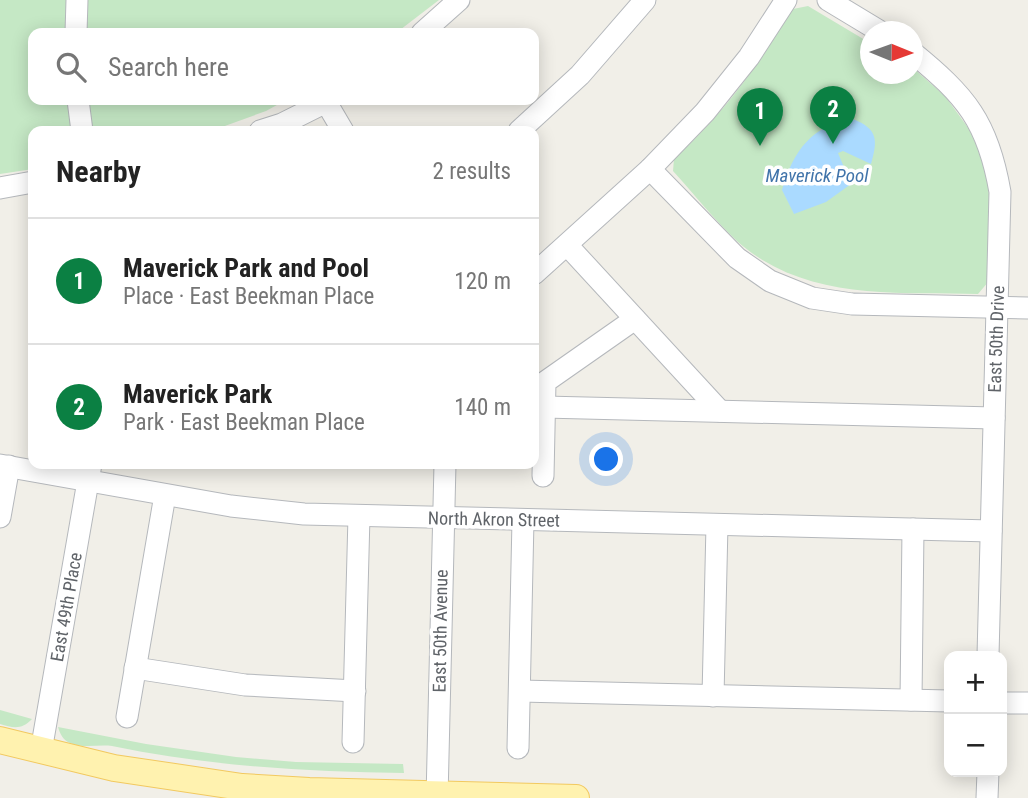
<!DOCTYPE html>
<html lang="en">
<head>
<meta charset="utf-8">
<style>
  body { margin:0; font-family:"Roboto Condensed",sans-serif; background:#f2f2f2; color:#222 }
  .controls { position:absolute; right:21px; bottom:21px; display:grid; overflow:hidden; border-radius:14px; box-shadow:0 4px 18px #0003 }
  .controls button { width:63px; height:63px; display:grid; place-items:center; padding:0; border:0; border-bottom:2px solid #e0e0e0; background:#fff; color:#222; font:35px sans-serif }
  .compass { position:absolute; left:860px; top:21px; width:63px; height:63px; border-radius:50%; background:#fff; box-shadow:0 4px 18px #0003; rotate:91deg }
  .you { position:absolute; left:607px; top:460px; width:24px; height:24px; margin:-18px; border:5px solid #fff; border-radius:50%; background:#1a73e8; box-shadow:0 0 0 10px #1a73e833 }
  .badge { display:grid; place-items:center; width:46px; height:46px; border-radius:50%; background:#0b8043; color:#fff; font-size:23px; font-weight:700 }
  .pin { position:absolute; translate:-50% -58px; filter:drop-shadow(0 2px 4px #0008) }
  .pin::after { content:''; position:absolute; top:37px; width:24px; height:21px; background:inherit; clip-path:polygon(0 0,100% 0,50% 100%) }
  .list { margin:0; padding:0; list-style:none }
  h2 { display:flex; justify-content:space-between; align-items:center; height:91px; margin:0; padding:0 28px; font-size:30px }
  h2 small { font-size:23px; font-weight:400; color:#767676 }
  .list li { display:grid; grid-template-columns:46px 1fr auto; gap:21px; align-items:center; box-sizing:border-box; height:126px; padding:0 28px; border-top:2px solid #e0e0e0 }
  .list b { display:block; font-size:26px; white-space:nowrap }
  .list p { margin:0; font-size:23px; white-space:nowrap; color:#767676 }
  .list em { font-size:23px; font-style:normal; color:#767676 }
  .icon { flex:none; width:38px; height:38px; fill:none; stroke:currentColor; stroke-width:2; stroke-linecap:round; stroke-linejoin:round }
  .map { position:relative; flex:none; width:1028px; height:798px; overflow:hidden }
  .search { position:absolute; background:#fff; box-shadow:0 4px 18px #0003; left:28px; top:28px; width:511px; height:77px; display:flex; align-items:center; gap:18px; box-sizing:border-box; padding:0 24px; border-radius:14px; color:#767676; font-size:26px }
  .panel { position:absolute; background:#fff; box-shadow:0 4px 18px #0003; left:28px; top:126px; width:511px; height:343px; border-radius:14px }
  .map>svg:first-child { display:block }
</style>
</head>
<body>
<div class="map">
<svg width="1028" height="798" viewBox="0 0 1028 798">
  <rect width="100%" height="100%" fill="#f1efe8"/>
  <!-- green -->
  <g fill="#c5e8c5">
    <path d="M0,0H439L396,33H33V100H286L266,111L211,131H33V169L0,174Z"/>
    <path d="M808,6L870,43V74H912L913,68L945,96L969,129L986,166L990,204L989,281L978,294C896,292 805,301 738,242C715,221 694,194 673,171L674,159C726,111 755,69 793,9Z"/>
    <path d="M0,710L32,719C22,730 13,728 0,724Z"/>
    <path d="M58,727L146,744L236,757L296,762L403,764L404,773C305,772 209,766 112,746C98,744 84,749 70,743C63,740 60,734 58,727Z"/>
  </g>
  <!-- water -->
  <path fill="#aadaff" d="M853,119C878,129 878,140 871,164L843,151L838,153L851,184L826,202L794,214L782,190C793,151 812,125 853,119Z"/>
  <g fill="none" stroke-linecap="round" stroke-linejoin="round">
    <!-- minor casing -->
    <g stroke="#b5b8bc" stroke-width="23">
      <g id="minor">
        <path d="M828,0L881,32"/>
        <path d="M76,33L77,0"/>
        <path d="M422,33L459,0"/>
        <path d="M912,52C966,96 988,122 1000,192L988,656"/>
        <path d="M78,100L82,131"/>
        <path d="M326,102L343,131"/>
        <path d="M260,131L282,124L330,100"/>
        <path d="M519,131L580,75L645,0"/>
        <path d="M650,169L737,258L770,281L812,298L852,304L1028,308"/>
        <path d="M0,188L33,182"/>
        <path d="M567,245L720,411"/>
        <path d="M534,274L650,169L705,112L749,57L786,0"/>
        <path d="M544,407L994,418"/>
        <path d="M0,465L231,506L304,514L991,531"/>
        <path d="M543,476L545,382L635,319"/>
        <path d="M0,517L9,466"/>
        <path d="M135,668L245,685L355,691"/>
        <path d="M520,691L949,701"/>
        <path d="M713,696L717,525"/>
        <path d="M911,700L913,529"/>
        <path d="M1002,703H1028"/>
        <path d="M127,717L165,495"/>
        <path d="M353,742L359,516"/>
        <path d="M518,748L523,520"/>
        <path d="M41,751L91,464"/>
        <path d="M437,798L445,464"/>
        <path d="M987,798L988,772"/>
      </g>
    </g>
    <!-- major casing -->
    <g stroke="#f2c960" stroke-width="28">
      <path id="major" d="M0,740L114,768L242,787L309,791L576,798"/>
    </g>
    <!-- minor -->
    <use href="#minor" stroke="#fff" stroke-width="21"/>
    <!-- major -->
    <use href="#major" stroke="#fff2af" stroke-width="26"/>
  </g>
  <g text-anchor="middle" dominant-baseline="central" stroke-width="7" stroke-linejoin="round" paint-order="stroke">
    <!-- street labels -->
    <g font-size="18" fill="#5f6368" stroke="#fff">
      <text transform="translate(996 339) rotate(-88)">East 50th Drive</text>
      <text transform="translate(494 519) rotate(1)">North Akron Street</text>
      <text transform="translate(66 607) rotate(-80)">East 49th Place</text>
      <text transform="translate(440 631) rotate(-89)">East 50th Avenue</text>
    </g>
    <!-- water labels -->
    <g font-size="19" font-style="italic" fill="#4174aa" stroke="#fff">
      <text x="817" y="175">Maverick Pool</text>
    </g>
  </g>
</svg>
<div class="controls">
<button>+</button>
<button>−</button>
</div>
<svg class="compass" viewBox="-18 -18 36 36"><path d="M0-13l5 13h-10z" fill="#e53935"/><path d="M0 13l5-13h-10z" fill="#767676"/></svg>
<div class="you"></div>
<div class="pin badge" style="left:760px;top:146px">1</div>
<div class="pin badge" style="left:833px;top:144px">2</div>
<div class="search"><svg class="icon" aria-label="search" viewBox="0 0 24 24"><circle cx="10" cy="10" r="6"/><path d="M15 15l6 6"/></svg>Search here</div>
<section class="panel">
<h2>Nearby<small>2 results</small></h2>
<ul class="list">
<li><span class="badge">1</span><div><b>Maverick Park and Pool</b><p>Place · East Beekman Place</p></div><em>120 m</em></li>
<li><span class="badge">2</span><div><b>Maverick Park</b><p>Park · East Beekman Place</p></div><em>140 m</em></li>
</ul>
</section>
</div>
</body>
</html>
